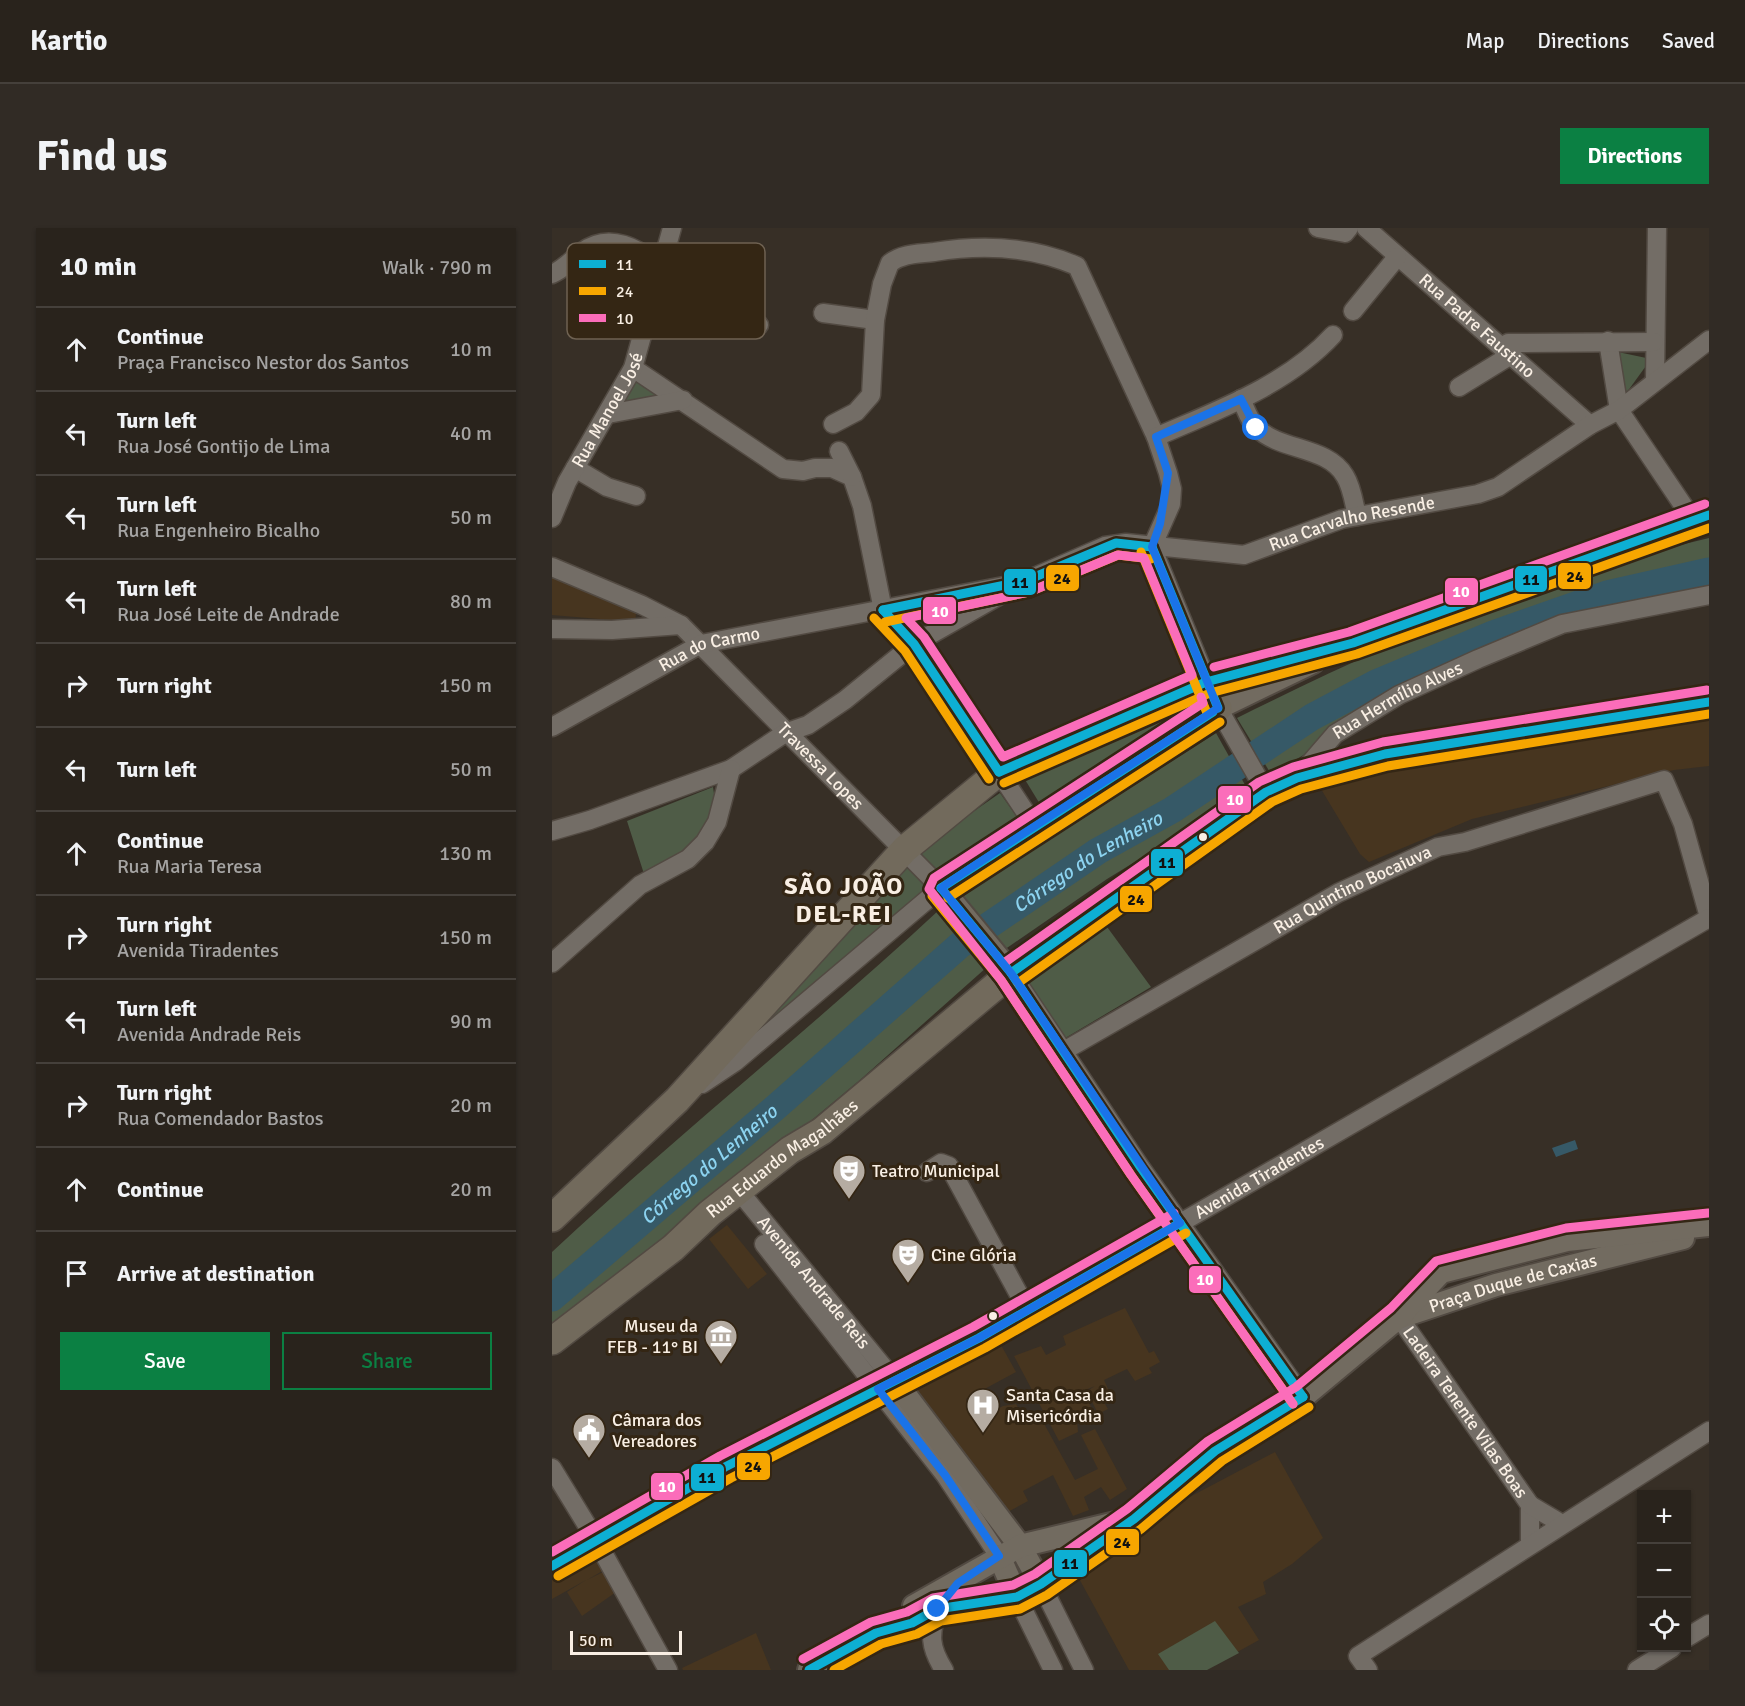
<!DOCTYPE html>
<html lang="en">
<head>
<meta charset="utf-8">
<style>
  body { margin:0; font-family:Signika,sans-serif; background:#312b25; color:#f1f3f6 }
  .controls { position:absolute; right:18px; bottom:18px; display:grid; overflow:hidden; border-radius:0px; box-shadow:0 2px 4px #0004 }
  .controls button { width:54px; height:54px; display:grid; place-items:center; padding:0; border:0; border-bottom:2px solid #45403b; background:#29231c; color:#f1f3f6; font:30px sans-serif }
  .scale { position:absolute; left:18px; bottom:15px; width:112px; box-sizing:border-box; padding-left:6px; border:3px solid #f9efe4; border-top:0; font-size:16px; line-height:21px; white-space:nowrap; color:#f9efe4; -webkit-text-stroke:4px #342614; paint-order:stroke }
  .stop { position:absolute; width:18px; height:18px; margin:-14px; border:4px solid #1a73e8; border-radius:50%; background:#fff }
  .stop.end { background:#1a73e8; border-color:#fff; box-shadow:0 2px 6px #0008 }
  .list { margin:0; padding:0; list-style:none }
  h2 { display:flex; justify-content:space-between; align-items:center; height:78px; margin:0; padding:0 24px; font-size:26px }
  h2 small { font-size:20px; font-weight:400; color:#a5a4a3 }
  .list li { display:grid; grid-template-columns:39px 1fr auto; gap:18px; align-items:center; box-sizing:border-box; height:84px; padding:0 24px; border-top:2px solid #45403b }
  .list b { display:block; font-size:22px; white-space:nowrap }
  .list p { margin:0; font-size:20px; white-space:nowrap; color:#a5a4a3 }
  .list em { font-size:20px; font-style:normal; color:#a5a4a3 }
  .actions { display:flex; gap:12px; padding:18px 24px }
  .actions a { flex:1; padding:14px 0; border:2px solid #0b8043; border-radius:0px; text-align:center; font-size:21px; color:#0b8043 }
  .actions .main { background:#0b8043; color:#fff }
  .icon { flex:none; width:33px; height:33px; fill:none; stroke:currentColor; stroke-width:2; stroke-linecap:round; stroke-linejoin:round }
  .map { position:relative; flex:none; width:1157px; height:1442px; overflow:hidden; border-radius:0px }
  header { display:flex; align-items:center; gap:36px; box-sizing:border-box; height:84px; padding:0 30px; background:#29231c; border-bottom:2px solid #45403b }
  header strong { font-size:28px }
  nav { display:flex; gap:33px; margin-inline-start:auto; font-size:21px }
  .intro { display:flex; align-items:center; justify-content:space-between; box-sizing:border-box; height:144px; padding:0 36px }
  h1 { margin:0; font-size:42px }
  .button { padding:15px 27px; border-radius:0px; background:#0b8043; color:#fff; font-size:21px; font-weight:700 }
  main { display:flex; gap:36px; padding:0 36px }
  aside { flex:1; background:#29231c; border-radius:0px; box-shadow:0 2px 4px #0004 }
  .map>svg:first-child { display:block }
</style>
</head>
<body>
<header>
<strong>Kartio</strong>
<nav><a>Map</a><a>Directions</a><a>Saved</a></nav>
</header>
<div class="intro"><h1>Find us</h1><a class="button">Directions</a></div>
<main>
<aside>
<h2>10 min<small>Walk · 790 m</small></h2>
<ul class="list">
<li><svg class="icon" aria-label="ahead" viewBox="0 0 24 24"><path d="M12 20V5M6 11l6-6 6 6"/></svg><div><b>Continue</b><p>Praça Francisco Nestor dos Santos</p></div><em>10 m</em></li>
<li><svg class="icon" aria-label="left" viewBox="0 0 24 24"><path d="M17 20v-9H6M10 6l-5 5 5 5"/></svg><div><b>Turn left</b><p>Rua José Gontijo de Lima</p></div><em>40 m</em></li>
<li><svg class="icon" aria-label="left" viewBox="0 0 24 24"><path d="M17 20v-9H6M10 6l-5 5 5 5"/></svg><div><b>Turn left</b><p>Rua Engenheiro Bicalho</p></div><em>50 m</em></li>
<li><svg class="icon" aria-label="left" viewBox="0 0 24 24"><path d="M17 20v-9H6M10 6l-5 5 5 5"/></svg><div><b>Turn left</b><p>Rua José Leite de Andrade</p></div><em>80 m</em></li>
<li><svg class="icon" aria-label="right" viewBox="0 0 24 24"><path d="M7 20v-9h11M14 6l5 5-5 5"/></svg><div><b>Turn right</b></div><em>150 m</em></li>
<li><svg class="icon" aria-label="left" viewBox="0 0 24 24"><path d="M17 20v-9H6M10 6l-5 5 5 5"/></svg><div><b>Turn left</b></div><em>50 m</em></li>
<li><svg class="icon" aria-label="ahead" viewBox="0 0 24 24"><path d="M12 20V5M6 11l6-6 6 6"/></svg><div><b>Continue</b><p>Rua Maria Teresa</p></div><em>130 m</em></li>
<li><svg class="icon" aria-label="right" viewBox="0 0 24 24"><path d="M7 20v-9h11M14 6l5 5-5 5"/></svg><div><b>Turn right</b><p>Avenida Tiradentes</p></div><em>150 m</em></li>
<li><svg class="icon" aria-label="left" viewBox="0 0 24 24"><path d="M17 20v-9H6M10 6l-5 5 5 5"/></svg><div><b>Turn left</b><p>Avenida Andrade Reis</p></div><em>90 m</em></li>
<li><svg class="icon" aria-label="right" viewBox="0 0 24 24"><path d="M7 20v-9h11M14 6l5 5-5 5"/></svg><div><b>Turn right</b><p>Rua Comendador Bastos</p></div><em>20 m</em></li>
<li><svg class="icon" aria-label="ahead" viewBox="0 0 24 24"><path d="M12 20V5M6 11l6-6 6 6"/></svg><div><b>Continue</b></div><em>20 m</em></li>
<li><svg class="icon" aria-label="arrive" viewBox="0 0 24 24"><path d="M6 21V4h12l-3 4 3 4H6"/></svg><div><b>Arrive at destination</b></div></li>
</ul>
<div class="actions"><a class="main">Save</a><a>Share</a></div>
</aside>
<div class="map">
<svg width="1157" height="1442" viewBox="0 0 1157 1442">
  <rect width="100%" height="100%" fill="#372f26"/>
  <!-- built -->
  <g fill="#47351f">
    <path d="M0,345L85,378L83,394L0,387Z"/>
    <path d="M1157,487V538L1122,542L920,591L817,634L808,626L769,561L860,530Z"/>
    <path d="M175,997L215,1046L196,1061L157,1011Z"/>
    <path d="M573,1080L597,1125L602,1123L608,1134L597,1140L600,1145L583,1153L575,1141L552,1152L558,1165L550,1171L556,1181L546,1186L535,1163L543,1158L531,1163L542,1185L525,1193L526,1204L507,1213L462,1128L489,1118L494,1127L514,1117L511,1108Z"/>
    <path d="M449,1117L464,1144L414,1171L424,1192L451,1178L464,1176L476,1197L490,1192L523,1252L546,1241L529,1207L543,1201L575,1261L558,1272L549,1259L532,1269L537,1282L521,1288L501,1247L471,1263L476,1273L439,1293L359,1165Z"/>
    <path d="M723,1224L771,1310L740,1336L711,1354L714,1366L686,1379L707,1412L653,1442H577L524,1345L611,1283Z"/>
    <path d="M41,1324L52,1342L35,1352L51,1344L64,1364L30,1388L15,1364L34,1352L0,1371V1347Z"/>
    <path d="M204,1405L219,1442H131L130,1440Z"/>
  </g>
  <!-- green -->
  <g fill="#4f5c47">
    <path d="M1066,124L1099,131L1070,171Z"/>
    <path d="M82,144L121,172L66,180Z"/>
    <path d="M1157,310V365L1010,393L767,518L719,546L685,490C773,446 864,404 956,369C1021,344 1089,327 1157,310Z"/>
    <path d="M628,484L634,489L633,496L491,581L472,550Z"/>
    <path d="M664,505L697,564L555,651L452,722L406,670Z"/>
    <path d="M161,559C162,566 164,575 163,583C159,614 116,635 93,649L75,593Z"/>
    <path d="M448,565L467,592L385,654L359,627Z"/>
    <path d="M354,631L380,659L195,813Z"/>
    <path d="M387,682L435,739L308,852L0,1108V1024C126,906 261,799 387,682Z"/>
    <path d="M550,692L599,759L510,812L467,748Z"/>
    <path d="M663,1393L687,1425L655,1442H617L606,1426Z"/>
  </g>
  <!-- water -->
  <path fill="#365967" d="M1023,912L1026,921L1004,929L1000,920Z"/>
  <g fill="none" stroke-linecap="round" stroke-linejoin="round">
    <!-- river -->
    <path stroke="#365967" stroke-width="27" id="s1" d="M0,1070L224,879L408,717L546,623L620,582L760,489L824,455L941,406L1055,366L1157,343"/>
    <!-- minor casing -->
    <g stroke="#524a42" stroke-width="21">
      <g id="minor">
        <path d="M766,0L793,5L797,0"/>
        <path id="s2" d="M814,0L1038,197"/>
        <path d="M0,46C12,41 20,31 30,24C58,3 86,21 110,38"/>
        <path d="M99,74C135,82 170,97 207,97"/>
        <path d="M801,83L845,29"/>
        <path d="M271,85L323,92"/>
        <path d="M1056,113L1067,182L1141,292L1152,291"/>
        <path d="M81,140L231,241L251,243L263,240H280L300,249L310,278L331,382L362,416L482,597"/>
        <path d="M1103,152L1105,0"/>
        <path d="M907,159L959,127L956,115L1102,114"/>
        <path d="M689,171C694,181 697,193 705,200C728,223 776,218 793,248C800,259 802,275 805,288"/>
        <path d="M56,186L131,172"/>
        <path d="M281,196L304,184L319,167L323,92L330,56L338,35C351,25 367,26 382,24C431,16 479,18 525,38L604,209L616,245L620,261L619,276L600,319"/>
        <path d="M604,209C666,182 735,157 781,107"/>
        <path d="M287,223L300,249"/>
        <path d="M23,240L55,259L84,268"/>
        <path id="s3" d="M0,290L15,254L81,140L120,0"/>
        <path d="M600,319L666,480L714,564"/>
        <path id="s4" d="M0,339L90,377L129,397L389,660L183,834L150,856"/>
        <path d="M0,401L60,402L129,397"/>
        <path id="s5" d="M0,499L149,416L457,357"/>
        <path id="s6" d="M746,549L783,506L847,467L926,431L1010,396L1157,367"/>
        <path id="s7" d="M0,603L38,592L179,541L233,505L256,497L293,472L362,416L473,353L553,318L574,315L692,327L790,291L926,266L946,259L1038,197L1067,182L1157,112"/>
        <path d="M0,735L88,657L136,631L153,614L165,594L179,541"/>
        <path d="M459,745L589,940L751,1169"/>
        <path id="s8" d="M510,824L786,665L886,619L913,614L1112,552L1131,596L1157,689"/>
        <path d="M375,944L389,935L397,938L476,1083"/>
        <path id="s9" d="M187,963L342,1152L427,1110L476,1083L1157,690"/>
        <path d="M212,1016L393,1247L447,1328"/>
        <path id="s10" d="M847,1089L978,1277V1316"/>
        <path d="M0,1240L44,1312L116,1442"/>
        <path d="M978,1277L1010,1296"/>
        <path d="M489,1356L532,1442"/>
        <path d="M465,1369L501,1442"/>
        <path d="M385,1381C378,1407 377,1418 392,1442"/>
        <path d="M1134,1410L1157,1396"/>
        <path d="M816,1442L806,1428L1157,1203"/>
        <path d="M1085,1442L1120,1420"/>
      </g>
    </g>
    <!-- major casing -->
    <g stroke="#524a42" stroke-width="26">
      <g id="major">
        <path d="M459,745L389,660L482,597L541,564L666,480L761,434"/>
        <path id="s11" d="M848,1089L944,1057L1131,1010"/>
        <path d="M447,1328L465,1369"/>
        <path d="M0,1338L173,1239L342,1152L468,1318L489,1356"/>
        <path d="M362,1378L468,1318L568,1294"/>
        <path d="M324,1405L360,1395L385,1381L465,1369L489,1356L582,1291L663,1223L751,1169L847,1089L889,1044L1015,1012L1157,997"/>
        <path d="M257,1442L335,1397"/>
      </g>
    </g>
    <!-- highway casing -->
    <g stroke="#524a42" stroke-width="30">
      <g id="highway">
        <path d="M621,469L666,480"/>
        <path d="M0,990L125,872L353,621L447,544L654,454L801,415L1157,287"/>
        <path id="s12" d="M0,1113L121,1020L158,985L238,922L270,903L459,745L714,564L745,550L833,526L1157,474"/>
      </g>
    </g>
    <!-- minor -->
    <use href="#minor" stroke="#736d66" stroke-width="18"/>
    <!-- major -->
    <use href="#major" stroke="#726b60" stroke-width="22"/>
    <!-- highway -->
    <use href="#highway" stroke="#726a5c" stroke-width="27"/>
    <!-- bus-1 casing -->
    <g stroke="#342614" stroke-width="14">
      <g id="bus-1">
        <path d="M600,319L666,480"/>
        <path d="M331,382L473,353L564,315L600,319"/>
        <path d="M331,382L362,416L447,544"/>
        <path d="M447,544L654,454L801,415L1157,287"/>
        <path d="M389,660L459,745L589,940L751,1169"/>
        <path d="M389,660L661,484"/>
        <path d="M459,745L714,564L745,550L833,526L1157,474"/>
        <path d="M0,1338L173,1239L427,1110L628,995"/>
        <path d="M257,1442L324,1405L360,1395L385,1381L465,1369L489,1356L582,1291L663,1223L751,1169"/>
      </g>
    </g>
    <!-- bus-2 casing -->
    <g stroke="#342614" stroke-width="14">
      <g id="bus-2">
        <path d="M589,324L655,485"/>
        <path d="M322,390L353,423L437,551"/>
        <path d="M333,394L477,364L566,327L599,331"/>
        <path d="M452,555L658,465L805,426L1157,300"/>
        <path d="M380,668L449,752L579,947L741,1176"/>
        <path d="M396,670L668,494"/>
        <path d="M466,755L720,574L749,561L836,538L1157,486"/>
        <path d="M6,1348L179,1250L433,1120L634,1005"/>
        <path d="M282,1442L329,1416L365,1406L389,1393L468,1381L495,1367L589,1301L670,1233L757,1179"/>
      </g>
    </g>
    <!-- bus-3 casing -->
    <g stroke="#342614" stroke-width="14">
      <g id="bus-3">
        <path d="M566,327L592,330L640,447L451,529L372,409L354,390L477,364Z"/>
        <path d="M662,439L797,404L1153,276"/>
        <path d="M649,469L651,475L382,650L377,661L449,752L579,947L741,1176"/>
        <path d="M452,735L707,554L741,539L831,514L1155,462"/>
        <path d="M0,1324L168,1228L421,1099L622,985"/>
        <path d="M251,1431L319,1394L355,1384L381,1370L461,1357L483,1346L575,1281L656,1213L744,1159L839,1080L884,1033L1014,1000L1156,985"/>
      </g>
    </g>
    <!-- bus-1 -->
    <use href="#bus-1" stroke="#0dafd3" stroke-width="9"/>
    <!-- bus-2 -->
    <use href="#bus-2" stroke="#f7a600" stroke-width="9"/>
    <!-- bus-3 -->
    <use href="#bus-3" stroke="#fb6dba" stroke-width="9"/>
  </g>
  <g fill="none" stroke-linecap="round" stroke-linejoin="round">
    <!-- route -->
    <path stroke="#1a73e8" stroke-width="8" d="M385,1381L406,1355L447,1328L393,1247L326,1161L427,1110L628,995L459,745L389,660C480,598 574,541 666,480L600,319L608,296L616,245L604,209L689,171L704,200"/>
  </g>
  <!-- icons -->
  <defs>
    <g id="theatre-pin" transform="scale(1.725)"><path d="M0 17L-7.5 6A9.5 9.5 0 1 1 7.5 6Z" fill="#b5aca2" stroke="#342614"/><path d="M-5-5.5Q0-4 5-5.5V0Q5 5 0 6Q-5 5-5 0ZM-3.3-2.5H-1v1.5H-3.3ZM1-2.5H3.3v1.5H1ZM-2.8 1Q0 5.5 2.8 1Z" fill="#fff"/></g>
    <g id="museum-pin" transform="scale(1.725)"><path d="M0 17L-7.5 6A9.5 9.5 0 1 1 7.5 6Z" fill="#b5aca2" stroke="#342614"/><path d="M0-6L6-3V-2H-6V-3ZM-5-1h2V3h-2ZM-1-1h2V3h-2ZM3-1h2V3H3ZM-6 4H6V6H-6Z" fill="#fff"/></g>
    <g id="hospital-pin" transform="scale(1.725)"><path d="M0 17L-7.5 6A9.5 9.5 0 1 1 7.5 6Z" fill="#b5aca2" stroke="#342614"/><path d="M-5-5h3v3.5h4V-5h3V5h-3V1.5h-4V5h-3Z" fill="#fff"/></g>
    <g id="civic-pin" transform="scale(1.725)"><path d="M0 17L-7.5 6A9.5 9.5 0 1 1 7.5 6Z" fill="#b5aca2" stroke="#342614"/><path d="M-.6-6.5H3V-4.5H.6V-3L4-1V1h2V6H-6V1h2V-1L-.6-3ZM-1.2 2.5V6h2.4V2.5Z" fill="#fff"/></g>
  </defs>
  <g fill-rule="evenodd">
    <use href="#theatre-pin" x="297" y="943"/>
    <use href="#theatre-pin" x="356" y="1027"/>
    <use href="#museum-pin" x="169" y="1108"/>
    <use href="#hospital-pin" x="431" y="1177"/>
    <use href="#civic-pin" x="37" y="1202"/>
  </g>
  <!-- markers -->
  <g fill="#f9efe4" stroke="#342614" stroke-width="2">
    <circle cx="651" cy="609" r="5"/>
    <circle cx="441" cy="1088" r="5"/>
  </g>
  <g text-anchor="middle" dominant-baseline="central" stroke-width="6" stroke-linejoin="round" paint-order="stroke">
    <!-- street labels -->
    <g font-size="18" fill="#f9efe4" stroke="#342614">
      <text stroke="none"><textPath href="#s2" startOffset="148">Rua Padre Faustino</textPath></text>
      <text stroke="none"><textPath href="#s3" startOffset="122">Rua Manoel José</textPath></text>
      <text stroke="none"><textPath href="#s7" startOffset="880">Rua Carvalho Resende</textPath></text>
      <text stroke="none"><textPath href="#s5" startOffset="177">Rua do Carmo</textPath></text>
      <text stroke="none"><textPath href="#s6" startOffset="128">Rua Hermílio Alves</textPath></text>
      <text stroke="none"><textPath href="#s4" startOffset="340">Travessa Lopes</textPath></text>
      <text stroke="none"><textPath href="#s8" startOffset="333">Rua Quintino Bocaiuva</textPath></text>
      <text stroke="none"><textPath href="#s12" startOffset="294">Rua Eduardo Magalhães</textPath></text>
      <text stroke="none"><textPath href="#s9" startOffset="662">Avenida Tiradentes</textPath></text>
      <text stroke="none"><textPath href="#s9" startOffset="118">Avenida Andrade Reis</textPath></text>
      <text stroke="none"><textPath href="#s11" startOffset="118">Praça Duque de Caxias</textPath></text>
      <text stroke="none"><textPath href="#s10" startOffset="116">Ladeira Tenente Vilas Boas</textPath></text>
    </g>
    <!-- poi labels -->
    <g font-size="18" fill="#f9efe4" stroke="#342614" text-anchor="start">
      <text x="320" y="943">Teatro Municipal</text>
      <text x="379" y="1027">Cine Glória</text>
      <text x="146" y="1098" text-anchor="end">Museu da<tspan x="146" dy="21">FEB - 11° BI</tspan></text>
      <text x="454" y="1167">Santa Casa da<tspan x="454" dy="21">Misericórdia</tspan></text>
      <text x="60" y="1192">Câmara dos<tspan x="60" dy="21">Vereadores</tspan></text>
    </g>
    <!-- water labels -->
    <g font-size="20" font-style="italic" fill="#8cd3f0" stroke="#342614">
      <text stroke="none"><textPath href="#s1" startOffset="692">Córrego do Lenheiro</textPath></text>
      <text stroke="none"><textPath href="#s1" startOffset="206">Córrego do Lenheiro</textPath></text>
    </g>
    <!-- district labels -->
    <g font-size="24" font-weight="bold" letter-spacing="1.5" fill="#f9efe4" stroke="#342614">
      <text x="292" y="658">SÃO JOÃO<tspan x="292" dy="28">DEL-REI</tspan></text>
    </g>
  </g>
  <!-- legend -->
  <rect x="15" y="15" width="198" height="96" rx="9" fill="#342614" stroke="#6f6252" stroke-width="1.5"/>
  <rect x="27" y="32" width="27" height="8" fill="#0dafd3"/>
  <rect x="27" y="59" width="27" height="8" fill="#f7a600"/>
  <rect x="27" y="86" width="27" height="8" fill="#fb6dba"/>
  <g font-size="16" fill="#f9efe4">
    <text x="64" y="42">11</text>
    <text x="64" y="69">24</text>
    <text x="64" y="96">10</text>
  </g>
  <g stroke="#342614" stroke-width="2">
    <rect x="1005" y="334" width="35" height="28" rx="6" fill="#f7a600"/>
    <rect x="493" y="336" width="35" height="28" rx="6" fill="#f7a600"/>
    <rect x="962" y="337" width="34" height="28" rx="6" fill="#0dafd3"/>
    <rect x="451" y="340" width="34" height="28" rx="6" fill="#0dafd3"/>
    <rect x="892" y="349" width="35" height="29" rx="6" fill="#fb6dba"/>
    <rect x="370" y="368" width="35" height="29" rx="6" fill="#fb6dba"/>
    <rect x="665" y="557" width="35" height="29" rx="6" fill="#fb6dba"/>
    <rect x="598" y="620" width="34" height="29" rx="6" fill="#0dafd3"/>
    <rect x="567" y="657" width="34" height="28" rx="6" fill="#f7a600"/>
    <rect x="636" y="1037" width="34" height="29" rx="6" fill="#fb6dba"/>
    <rect x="184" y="1224" width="35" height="29" rx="6" fill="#f7a600"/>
    <rect x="138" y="1235" width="35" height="29" rx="6" fill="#0dafd3"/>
    <rect x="98" y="1244" width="34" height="29" rx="6" fill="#fb6dba"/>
    <rect x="553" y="1300" width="35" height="28" rx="6" fill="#f7a600"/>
    <rect x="501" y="1321" width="35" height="29" rx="6" fill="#0dafd3"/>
  </g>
  <g font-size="16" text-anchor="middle" font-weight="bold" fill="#fff">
    <text x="909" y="369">10</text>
    <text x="388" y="389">10</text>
    <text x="683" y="577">10</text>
    <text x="653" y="1057">10</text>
    <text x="115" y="1264">10</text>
  </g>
  <g font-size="16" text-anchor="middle" font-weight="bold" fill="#111">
    <text x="1023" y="354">24</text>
    <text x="510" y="356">24</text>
    <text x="979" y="357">11</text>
    <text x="468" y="360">11</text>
    <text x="615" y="640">11</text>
    <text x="584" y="677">24</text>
    <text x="201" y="1244">24</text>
    <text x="155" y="1255">11</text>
    <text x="570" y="1320">24</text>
    <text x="518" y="1341">11</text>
  </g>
</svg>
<div class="controls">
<button>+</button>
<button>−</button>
<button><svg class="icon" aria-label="locate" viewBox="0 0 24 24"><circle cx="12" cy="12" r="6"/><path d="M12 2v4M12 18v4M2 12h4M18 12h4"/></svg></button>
</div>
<div class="scale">50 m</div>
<div class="stop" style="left:704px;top:200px"></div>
<div class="stop end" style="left:385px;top:1381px"></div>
</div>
</main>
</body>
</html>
